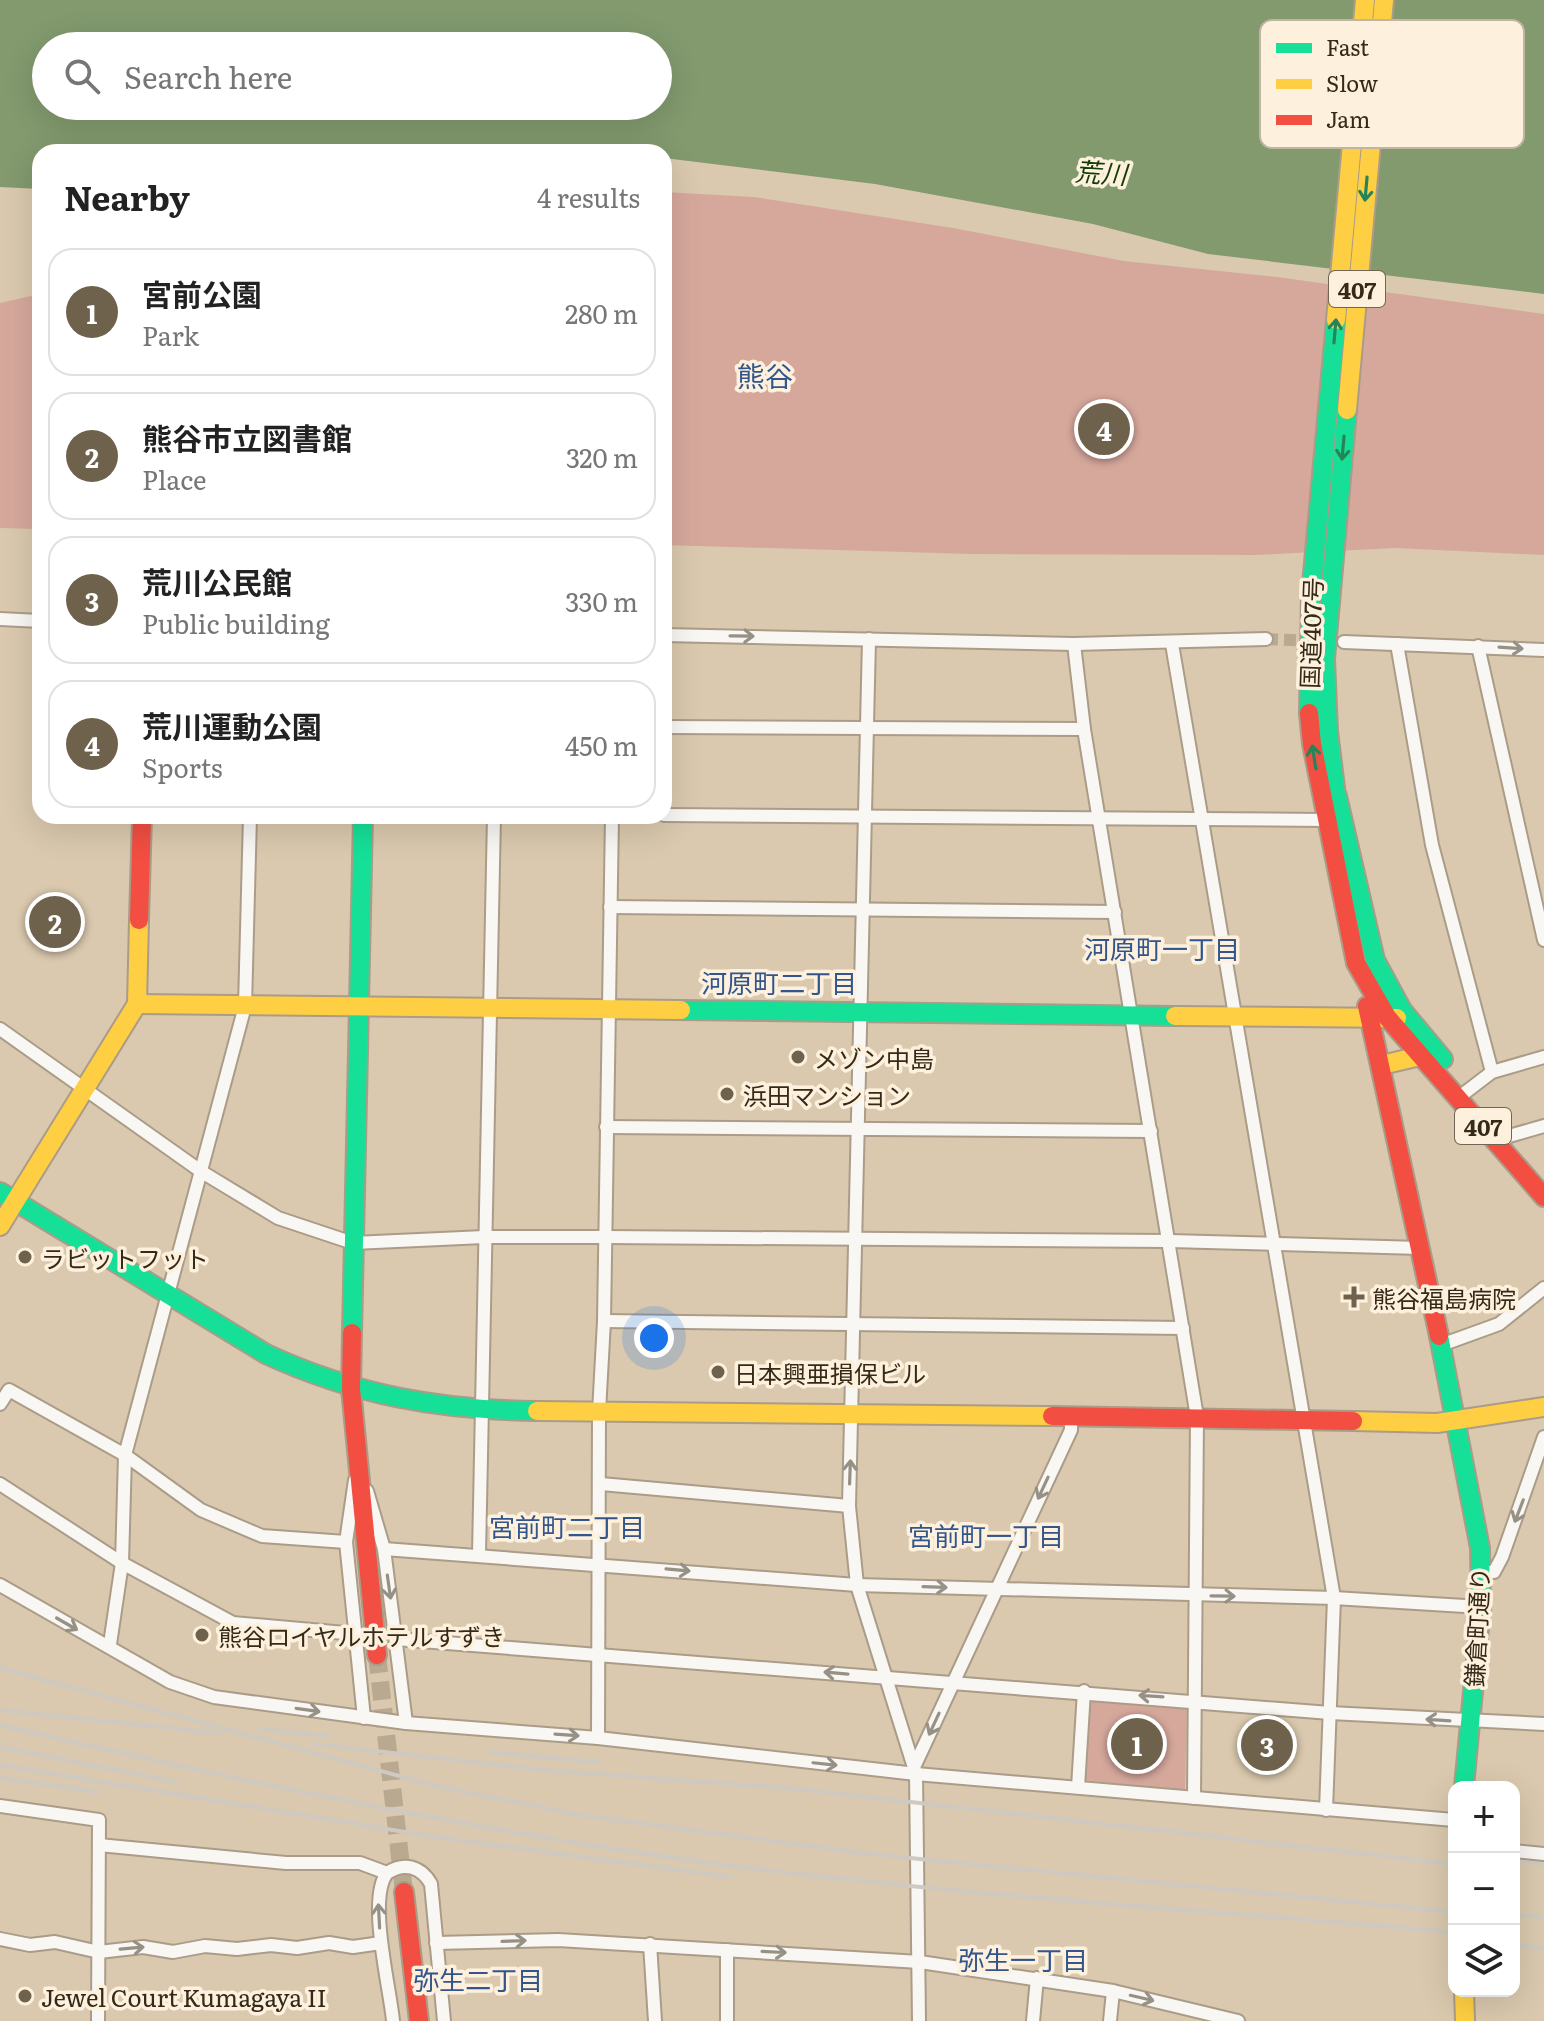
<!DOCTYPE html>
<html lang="en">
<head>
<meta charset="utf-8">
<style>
  body { margin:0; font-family:Literata,"Noto Sans JP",serif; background:#f2f2f2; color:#222 }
  .controls { position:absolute; right:24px; bottom:24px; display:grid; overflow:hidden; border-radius:16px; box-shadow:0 8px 32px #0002 }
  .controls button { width:72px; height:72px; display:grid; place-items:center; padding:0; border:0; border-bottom:2px solid #e0e0e0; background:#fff; color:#222; font:40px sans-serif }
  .you { position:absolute; left:654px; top:1338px; width:28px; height:28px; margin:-20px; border:6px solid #fff; border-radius:50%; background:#1a73e8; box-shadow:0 0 0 12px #1a73e833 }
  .badge { display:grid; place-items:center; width:52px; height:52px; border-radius:50%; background:#6f624c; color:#fff; font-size:26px; font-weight:700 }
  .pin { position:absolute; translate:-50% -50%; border:4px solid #fff; box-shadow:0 2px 8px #0006 }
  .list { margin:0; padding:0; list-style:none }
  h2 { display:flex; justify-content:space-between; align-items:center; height:104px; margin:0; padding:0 32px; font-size:34px }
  h2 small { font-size:26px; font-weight:400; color:#767676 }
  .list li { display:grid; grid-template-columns:52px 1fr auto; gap:24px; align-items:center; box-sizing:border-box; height:128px; margin:0 16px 16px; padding:0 16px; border:2px solid #e0e0e0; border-radius:24px }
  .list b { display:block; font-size:30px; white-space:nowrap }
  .list p { margin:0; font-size:26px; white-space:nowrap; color:#767676 }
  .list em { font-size:26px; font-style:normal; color:#767676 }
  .icon { flex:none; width:44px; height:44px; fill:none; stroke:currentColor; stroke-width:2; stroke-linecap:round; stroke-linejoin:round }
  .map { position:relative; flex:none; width:1544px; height:2021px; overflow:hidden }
  .search { position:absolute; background:#fff; box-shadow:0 8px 32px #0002; left:32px; top:32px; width:640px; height:88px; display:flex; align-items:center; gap:20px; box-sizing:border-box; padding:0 28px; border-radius:44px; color:#767676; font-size:30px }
  .panel { position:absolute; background:#fff; box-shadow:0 8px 32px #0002; left:32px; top:144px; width:640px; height:680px; border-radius:24px }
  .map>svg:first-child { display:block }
</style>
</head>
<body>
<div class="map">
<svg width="1544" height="2021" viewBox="0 0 1544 2021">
  <rect width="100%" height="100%" fill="#dac9ae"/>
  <!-- green -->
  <g fill="#d6a89c">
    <path d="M664,192L754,197L953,228L1124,261L1277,277L1544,314V555L1395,548L1255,555L971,554L664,545Z"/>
    <path d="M40,294V529L0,528V303Z"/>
    <path d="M1090,1699L1187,1707L1185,1791L1084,1780Z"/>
  </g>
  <!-- water -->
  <path fill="#829a6e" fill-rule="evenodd" d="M0,0H1544V294L1208,254L1093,224L875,184L664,158V152L417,149L40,152V189L0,187ZM46,46H658V106H46Z"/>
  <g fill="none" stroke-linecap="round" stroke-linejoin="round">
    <!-- street-tunnel -->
    <path stroke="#b9a990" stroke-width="12" stroke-dasharray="12 6" stroke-linecap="butt" d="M1266,639L1313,641"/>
    <!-- secondary-tunnel -->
    <path stroke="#b9a990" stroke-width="18" stroke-dasharray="18 9" stroke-linecap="butt" d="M377,1655L404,1892"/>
    <!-- street casing -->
    <g stroke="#aa9c88" stroke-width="16">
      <g id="street">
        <path d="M0,619L40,621"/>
        <path d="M664,635L1074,644L1266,639"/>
        <path d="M869,639L849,1506L857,1585L916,1774L919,2021"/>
        <path d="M1344,642L1544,650"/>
        <path d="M1074,644L1084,729L1197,1417L1194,1798"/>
        <path d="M1172,644L1334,1598L1326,1810"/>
        <path d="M1397,644L1432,845L1492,1072"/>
        <path d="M1478,646L1544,940"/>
        <path d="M664,727L1084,729"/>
        <path d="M664,815L1326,820"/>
        <path d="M610,907L1115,912"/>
        <path d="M0,1029L202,1172L278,1218L353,1243L484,1237H605L1170,1241L1420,1248"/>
        <path d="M1458,1098L1492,1072L1544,1057"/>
        <path d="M606,1127L1151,1131"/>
        <path d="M1499,1145L1509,1136L1544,1126"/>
        <path d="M604,1321L1183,1328"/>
        <path d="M1441,1345L1499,1324L1544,1288"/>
        <path d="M0,1404L9,1390L125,1455L201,1510L262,1536L346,1542"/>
        <path d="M355,1480L346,1542L364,1718"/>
        <path d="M0,1484L122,1563L233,1623L356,1634"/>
        <path d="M601,1484L849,1506"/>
        <path d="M367,1491L384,1549L406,1723"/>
        <path d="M384,1549L857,1585L1334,1598L1481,1607"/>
        <path d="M479,1554L494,816"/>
        <path d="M1481,1572H1494L1502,1557L1544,1437"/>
        <path d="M0,1585L170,1682L214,1697L406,1723L598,1738L916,1774L1454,1820"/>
        <path d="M396,1639L1330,1713L1544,1724"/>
        <path d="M110,1644L122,1563L125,1455L245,1006L250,816"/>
        <path d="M598,1738L599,1412L604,1321L612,816"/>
        <path d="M915,1765L1071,1430V1416"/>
        <path d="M1078,1787L1084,1691"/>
        <path d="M0,1806L99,1820L98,2021"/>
        <path d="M99,1845L286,1863H360L387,1873"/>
        <path d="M1514,1851L1544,1854"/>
        <path d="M0,1939L30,1945L55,1942L99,1952L143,1947L173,1952L205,1946L237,1949L271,1945L297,1948L329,1943L353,1947L381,1943"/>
        <path d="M436,1943L558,1940L920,1962L1113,1991L1238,2021"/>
        <path d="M650,1944L655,2021"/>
        <path d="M393,2021C390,1987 367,1899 387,1873C404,1862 421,1866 431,1884L444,2021"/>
        <path d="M727,2021V1950"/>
        <path d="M1033,2021L1037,1978"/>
        <path d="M1110,2021L1113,1991"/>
      </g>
    </g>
    <!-- fast casing -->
    <g stroke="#aa9c88" stroke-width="22">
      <g id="fast">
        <path d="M1309,713L1311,596L1336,320"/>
        <path d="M1337,796L1375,960L1402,1010L1443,1059"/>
        <path d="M1338,812L1328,731L1325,659L1347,410"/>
        <path d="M681,1010L1175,1016"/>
        <path d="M0,1192L266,1354C355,1395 439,1410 537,1411"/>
        <path d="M352,1333L363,816"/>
        <path d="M1439,1336L1480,1548L1481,1607L1464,1787"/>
      </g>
    </g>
    <!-- slow casing -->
    <g stroke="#aa9c88" stroke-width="22">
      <g id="slow">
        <path d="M1336,320L1365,0"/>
        <path d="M1347,410L1384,0"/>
        <path d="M137,1004L681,1010"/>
        <path d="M1175,1016L1397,1018"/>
        <path d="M1386,1064L1420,1056"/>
        <path d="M0,1226L137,1004L139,920"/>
        <path d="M537,1411L1052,1416"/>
        <path d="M1353,1421L1437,1423L1544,1407"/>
        <path d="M1464,1991L1465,2021"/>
      </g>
    </g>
    <!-- jam casing -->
    <g stroke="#aa9c88" stroke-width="22">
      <g id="jam">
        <path d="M1309,713L1312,744L1356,963L1387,1017L1544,1197"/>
        <path d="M139,920L142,816"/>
        <path d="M1367,1006L1439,1336"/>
        <path d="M352,1333L351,1389L377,1655"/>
        <path d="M1052,1416L1353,1421"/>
        <path d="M404,1892L419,2021"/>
      </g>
    </g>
    <!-- street -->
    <use href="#street" stroke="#f9f7f3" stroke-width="12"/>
    <!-- fast -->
    <use href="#fast" stroke="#16e098" stroke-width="18"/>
    <!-- slow -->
    <use href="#slow" stroke="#ffcf43" stroke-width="18"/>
    <!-- jam -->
    <use href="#jam" stroke="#f24e42" stroke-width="18"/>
    <!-- rail -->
    <g stroke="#cec9c1" stroke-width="4">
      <path d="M0,1668L440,1787L586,1816L870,1854L1454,1912"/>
      <path d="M0,1710L219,1733"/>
      <path d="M0,1725C235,1780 471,1830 711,1863C957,1896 1206,1910 1454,1932"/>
      <path d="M259,1729L330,1736"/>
      <path d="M314,1744L543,1770L788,1788L1454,1864"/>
      <path d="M0,1747L177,1782"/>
      <path d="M489,1752L597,1762"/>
      <path d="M0,1765L435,1837L731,1877"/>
      <path d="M0,1778L99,1792"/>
      <path d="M1514,1861L1544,1865"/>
      <path d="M1514,1915L1544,1917"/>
      <path d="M1514,1945L1544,1948"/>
    </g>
  </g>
  <!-- one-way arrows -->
  <defs><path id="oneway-shaft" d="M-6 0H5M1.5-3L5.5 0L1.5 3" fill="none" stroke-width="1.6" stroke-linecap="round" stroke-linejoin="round" transform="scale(2)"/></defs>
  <g stroke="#268558">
    <use href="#oneway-shaft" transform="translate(1366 189) rotate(95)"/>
    <use href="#oneway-shaft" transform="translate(1335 331) rotate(-85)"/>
    <use href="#oneway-shaft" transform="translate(1343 448) rotate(95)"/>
    <use href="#oneway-shaft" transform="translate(1314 757) rotate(-99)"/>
  </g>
  <g stroke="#979085">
    <use href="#oneway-shaft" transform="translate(742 636) rotate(1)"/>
    <use href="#oneway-shaft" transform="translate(1511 648) rotate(4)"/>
    <use href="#oneway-shaft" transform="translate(850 1472) rotate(-88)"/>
    <use href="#oneway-shaft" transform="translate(1043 1488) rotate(115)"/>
    <use href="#oneway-shaft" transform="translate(1519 1511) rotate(111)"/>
    <use href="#oneway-shaft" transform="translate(678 1570) rotate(5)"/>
    <use href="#oneway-shaft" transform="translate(389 1587) rotate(82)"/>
    <use href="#oneway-shaft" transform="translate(935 1587) rotate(2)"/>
    <use href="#oneway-shaft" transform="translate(1223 1596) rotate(1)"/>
    <use href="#oneway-shaft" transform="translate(67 1624) rotate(30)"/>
    <use href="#oneway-shaft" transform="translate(836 1673) rotate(-175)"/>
    <use href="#oneway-shaft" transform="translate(1151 1696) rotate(-176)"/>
    <use href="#oneway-shaft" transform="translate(308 1710) rotate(8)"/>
    <use href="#oneway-shaft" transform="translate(1438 1720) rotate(-176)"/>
    <use href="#oneway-shaft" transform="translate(934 1724) rotate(115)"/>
    <use href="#oneway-shaft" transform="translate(567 1735) rotate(4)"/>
    <use href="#oneway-shaft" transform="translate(825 1764) rotate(6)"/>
    <use href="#oneway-shaft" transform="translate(379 1916) rotate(-93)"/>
    <use href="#oneway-shaft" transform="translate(514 1941) rotate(-2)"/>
    <use href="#oneway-shaft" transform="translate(132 1948) rotate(-5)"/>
    <use href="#oneway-shaft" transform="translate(774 1952) rotate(3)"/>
    <use href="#oneway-shaft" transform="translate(1142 1998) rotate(13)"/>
  </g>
  <!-- markers -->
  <g fill="#6f624c" stroke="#fdf1de" stroke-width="3">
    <circle cx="798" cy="1057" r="8"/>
    <circle cx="727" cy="1094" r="8"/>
    <circle cx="25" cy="1257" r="8"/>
    <path d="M1350 1285h8v8h8v8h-8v8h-8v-8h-8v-8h8z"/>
    <circle cx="718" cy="1372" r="8"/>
    <circle cx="202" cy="1635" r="8"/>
    <circle cx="25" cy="1996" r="8"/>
  </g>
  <g text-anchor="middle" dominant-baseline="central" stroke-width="7" stroke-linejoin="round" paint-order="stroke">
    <!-- shield labels -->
    <g fill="#fdf1de" stroke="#716653" stroke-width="2">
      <rect x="1329" y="271" width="56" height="36" rx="6"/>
      <rect x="1455" y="1108" width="56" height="36" rx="6"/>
    </g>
    <g font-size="22" font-weight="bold" fill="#352a17">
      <text x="1357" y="289">407</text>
      <text x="1483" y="1126">407</text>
    </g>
    <!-- street labels -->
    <g font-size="24" fill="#352a17" stroke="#fdf1de">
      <text transform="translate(1310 633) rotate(-88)">国道407号</text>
      <text transform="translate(1476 1627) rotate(-87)">鎌倉町通り</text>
    </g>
    <!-- poi labels -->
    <g font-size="24" fill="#352a17" stroke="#fdf1de" text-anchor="start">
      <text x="814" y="1057">メゾン中島</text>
      <text x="743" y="1094">浜田マンション</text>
      <text x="41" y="1257">ラビットフット</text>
      <text x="1372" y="1297">熊谷福島病院</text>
      <text x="734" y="1372">日本興亜損保ビル</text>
      <text x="218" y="1635">熊谷ロイヤルホテルすずき</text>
      <text x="41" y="1996">Jewel Court Kumagaya II</text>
    </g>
    <!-- water labels -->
    <g font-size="26" font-style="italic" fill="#143e07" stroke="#fdf1de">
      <text transform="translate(1101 171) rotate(4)">荒川</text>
    </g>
    <!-- neighbourhood labels -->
    <g font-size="26" fill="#32558c" stroke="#fdf1de">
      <text x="1162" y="947">河原町一丁目</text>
      <text x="779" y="981">河原町二丁目</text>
      <text x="567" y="1525">宮前町二丁目</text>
      <text x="986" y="1534">宮前町一丁目</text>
      <text x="1023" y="1958">弥生一丁目</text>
      <text x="478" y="1978">弥生二丁目</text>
    </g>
    <!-- quarter labels -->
    <g font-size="28" fill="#32558c" stroke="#fdf1de">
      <text x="765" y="375">熊谷</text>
    </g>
  </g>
  <!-- legend -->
  <rect x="1260" y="20" width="264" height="128" rx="12" fill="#fdf1de" stroke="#c1b5a2" stroke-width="2"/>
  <rect x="1276" y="43" width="36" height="10" fill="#16e098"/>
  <rect x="1276" y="79" width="36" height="10" fill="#ffcf43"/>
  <rect x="1276" y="115" width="36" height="10" fill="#f24e42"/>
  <g font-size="22" fill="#352a17">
    <text x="1326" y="56">Fast</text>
    <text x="1326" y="92">Slow</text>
    <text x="1326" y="128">Jam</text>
  </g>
</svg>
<div class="controls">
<button>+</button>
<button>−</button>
<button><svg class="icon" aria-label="layers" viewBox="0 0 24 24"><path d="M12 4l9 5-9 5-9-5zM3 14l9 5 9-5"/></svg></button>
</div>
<div class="you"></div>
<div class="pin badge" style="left:1137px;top:1744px">1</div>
<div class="pin badge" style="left:55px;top:922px">2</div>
<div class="pin badge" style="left:1267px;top:1745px">3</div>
<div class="pin badge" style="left:1104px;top:429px">4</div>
<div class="search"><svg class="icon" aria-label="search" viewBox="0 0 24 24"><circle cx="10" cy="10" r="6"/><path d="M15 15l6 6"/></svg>Search here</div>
<section class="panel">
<h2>Nearby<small>4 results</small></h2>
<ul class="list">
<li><span class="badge">1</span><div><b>宮前公園</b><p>Park</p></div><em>280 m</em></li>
<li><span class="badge">2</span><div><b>熊谷市立図書館</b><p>Place</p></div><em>320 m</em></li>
<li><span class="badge">3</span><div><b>荒川公民館</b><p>Public building</p></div><em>330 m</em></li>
<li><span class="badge">4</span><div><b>荒川運動公園</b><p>Sports</p></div><em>450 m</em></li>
</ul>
</section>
</div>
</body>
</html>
